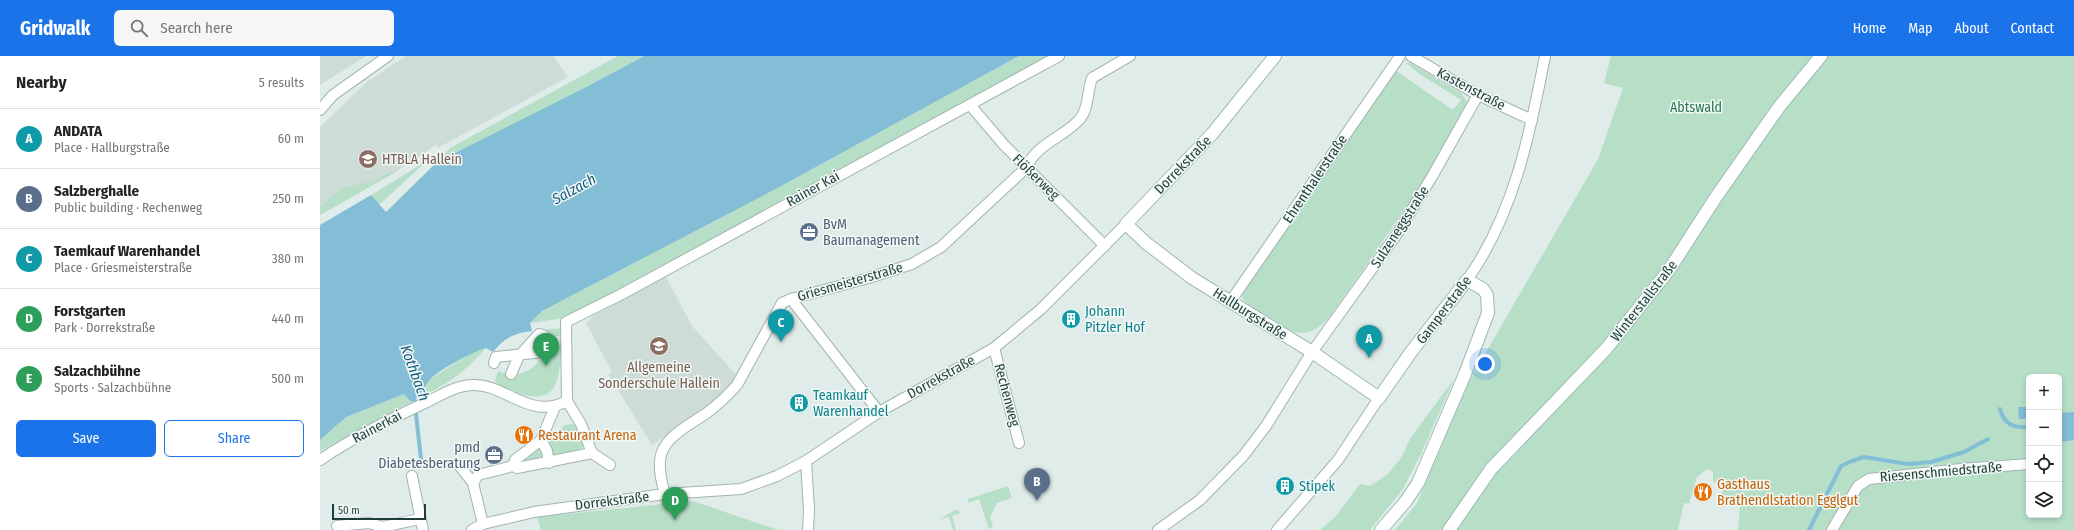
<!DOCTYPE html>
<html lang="en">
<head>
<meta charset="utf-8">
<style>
  body { margin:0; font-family:"Fira Sans Condensed",sans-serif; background:#f6f6f6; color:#222 }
  .controls { position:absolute; right:12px; bottom:12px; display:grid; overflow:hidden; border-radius:6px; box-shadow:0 2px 6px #0003 }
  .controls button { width:36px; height:36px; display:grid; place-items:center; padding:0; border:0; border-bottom:1px solid #e0e0e0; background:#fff; color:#222; font:20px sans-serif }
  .scale { position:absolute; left:12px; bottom:10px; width:94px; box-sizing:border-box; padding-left:4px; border:2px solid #1f3e3a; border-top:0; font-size:11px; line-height:14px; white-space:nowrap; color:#1f3e3a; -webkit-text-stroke:3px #f1f8f6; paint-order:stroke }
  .you { position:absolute; left:1165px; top:308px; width:14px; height:14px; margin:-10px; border:3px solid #fff; border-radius:50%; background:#1a73e8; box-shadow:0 0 0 6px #1a73e833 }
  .badge { display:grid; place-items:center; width:26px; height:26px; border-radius:50%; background:#1a73e8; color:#fff; font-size:13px; font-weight:700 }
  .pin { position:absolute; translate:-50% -33px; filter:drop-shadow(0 1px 2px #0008) }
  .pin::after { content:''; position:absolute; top:21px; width:14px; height:12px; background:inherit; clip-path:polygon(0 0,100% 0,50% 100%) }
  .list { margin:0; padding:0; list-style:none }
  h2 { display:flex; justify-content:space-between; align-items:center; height:52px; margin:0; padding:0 16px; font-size:17px }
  h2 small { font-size:13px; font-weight:400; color:#767676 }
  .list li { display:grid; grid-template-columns:26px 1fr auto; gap:12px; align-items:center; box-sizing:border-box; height:60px; padding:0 16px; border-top:1px solid #e0e0e0 }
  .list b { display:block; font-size:15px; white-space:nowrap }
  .list p { margin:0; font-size:13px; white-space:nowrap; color:#767676 }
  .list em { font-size:13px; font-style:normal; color:#767676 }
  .actions { display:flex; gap:8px; padding:12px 16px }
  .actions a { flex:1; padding:9px 0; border:1px solid #1a73e8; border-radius:6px; text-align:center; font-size:14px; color:#1a73e8 }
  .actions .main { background:#1a73e8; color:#fff }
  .icon { flex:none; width:22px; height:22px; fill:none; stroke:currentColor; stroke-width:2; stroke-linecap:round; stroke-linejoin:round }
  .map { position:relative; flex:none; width:1754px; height:474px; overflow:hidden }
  header { display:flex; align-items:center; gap:24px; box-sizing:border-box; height:56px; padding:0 20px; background:#1a73e8; color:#fff }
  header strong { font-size:19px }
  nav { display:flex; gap:22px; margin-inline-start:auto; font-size:14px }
  .search { width:280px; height:36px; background:#f6f6f6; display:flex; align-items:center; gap:10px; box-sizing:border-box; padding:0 14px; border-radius:6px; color:#767676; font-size:15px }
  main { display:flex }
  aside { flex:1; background:#fff }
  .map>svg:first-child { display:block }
</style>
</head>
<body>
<header>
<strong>Gridwalk</strong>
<div class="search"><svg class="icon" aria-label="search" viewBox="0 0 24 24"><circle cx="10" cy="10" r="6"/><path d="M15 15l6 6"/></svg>Search here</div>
<nav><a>Home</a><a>Map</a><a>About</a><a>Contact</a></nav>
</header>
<main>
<aside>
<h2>Nearby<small>5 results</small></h2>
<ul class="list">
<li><span class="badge" style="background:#0f9aa8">A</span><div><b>ANDATA</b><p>Place · Hallburgstraße</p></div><em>60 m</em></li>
<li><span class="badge" style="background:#5c6f8a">B</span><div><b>Salzberghalle</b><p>Public building · Rechenweg</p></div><em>250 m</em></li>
<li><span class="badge" style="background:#0f9aa8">C</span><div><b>Taemkauf Warenhandel</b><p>Place · Griesmeisterstraße</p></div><em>380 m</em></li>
<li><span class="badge" style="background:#2e9e5b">D</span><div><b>Forstgarten</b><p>Park · Dorrekstraße</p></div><em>440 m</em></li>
<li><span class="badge" style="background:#2e9e5b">E</span><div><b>Salzachbühne</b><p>Sports · Salzachbühne</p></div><em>500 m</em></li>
</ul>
<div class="actions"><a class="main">Save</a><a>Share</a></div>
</aside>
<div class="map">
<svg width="1754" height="474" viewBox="0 0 1754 474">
  <rect width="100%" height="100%" fill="#e0ece9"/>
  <!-- built -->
  <g fill="#cedcd8">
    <path d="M0,0H46L0,29Z"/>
    <path d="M86,0H233L248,21L118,92L116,89L74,117L0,159V71L47,26Z"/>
    <path d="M345,219L372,270L418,321L398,345L332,389L288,318L292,316L266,267L273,260Z"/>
  </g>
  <!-- green -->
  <g fill="#b7dfc8" fill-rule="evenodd">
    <path d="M298,0H324L274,27L117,106L130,92Z"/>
    <path d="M699,0H728L304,233L245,262L210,267L222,255L452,135Z"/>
    <path d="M1291,0H1754V474H1418L1420,448L1400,443L1404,430L1393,426V415L1387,413L1377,421L1369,448L1364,447L1358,474H1075L1097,447L1147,329L1278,103L1303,32L1284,27ZM1709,321H1739V459H1709Z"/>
    <path d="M1086,7H1090L1141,37L1147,46C1141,68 1126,88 1114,108C1082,160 1046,209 1011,259C981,297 954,266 924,245L922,241L924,235L1075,14L1133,54L1141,44L1098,17Z"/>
    <path d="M108,104L59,149L51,139Z"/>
    <path d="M72,115L74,117L0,159V151L22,132L53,125Z"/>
    <path d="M243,272L241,281L227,278L223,274Z"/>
    <path d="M233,285L238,287L242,291C238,326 239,350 196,337L195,335L178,332L175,325L178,315C201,325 223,311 225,287Z"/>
    <path d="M166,292C144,316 130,327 100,341L109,324L154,295Z"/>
    <path d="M1134,323L1100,400L1083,433L1050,474H1000L1015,461L1040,428L1050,430L1067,419L1081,402L1091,381Z"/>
    <path d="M84,338L91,346L0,395V384L26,361Z"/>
    <path d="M252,368L258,371L264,389L259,395L230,404L224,388L245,369Z"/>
    <path d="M222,390L227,404L200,407L201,405Z"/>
    <path d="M688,430L692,442L677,447L670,461L673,470L669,473L659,443L648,447V443Z"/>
    <path d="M373,445L458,474H221L217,461Z"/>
    <path d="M635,454H638L640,457L632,460L636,474H633L629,461L620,463Z"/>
  </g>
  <!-- water -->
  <g fill="#84bdd6">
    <path d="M324,0H699L452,135L222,255L210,267L212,275C194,277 184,282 173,296L166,292C154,295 116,315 109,325C102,334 101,340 91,346L84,338L26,361L0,384V169L51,139L66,156L117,106L274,27Z"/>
    <path d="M1698,351H1709V363H1699Z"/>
    <path d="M1754,356V384L1739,386V357Z"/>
  </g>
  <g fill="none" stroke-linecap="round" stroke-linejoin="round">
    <!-- stream -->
    <g stroke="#84bdd6" stroke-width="4">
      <path d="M94,340L101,403"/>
      <path d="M1680,353C1684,369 1694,372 1709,371"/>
      <path d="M1489,474L1521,410L1532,405L1544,401L1588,408L1611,406L1644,396L1668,383"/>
    </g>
    <!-- street casing -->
    <g stroke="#a2b4b1" stroke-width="12">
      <g id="street">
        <path d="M1091,0L1158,39L1212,64"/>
        <path d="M650,49L684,89L785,190"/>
        <path d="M0,54L13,39L68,0"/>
        <path d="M1147,224C1194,158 1210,78 1225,0"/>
        <path d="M471,243L559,356"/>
        <path d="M910,246L1080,0"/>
        <path d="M674,292L699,387"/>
        <path d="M174,307L176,301L224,296"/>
        <path d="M191,318L199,300L219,278L223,279"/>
        <path d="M221,384L227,395L229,407"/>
        <path d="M0,404C34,381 70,363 107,346C121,339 135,330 152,329C185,327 209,365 247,345"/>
        <path d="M486,405L489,454L488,474"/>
        <path d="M139,409L153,427L163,468"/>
        <path d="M290,409L272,397L261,368L247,345L246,266L302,238L739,0"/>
        <path d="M193,410L195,404L221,384L235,351"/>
        <path d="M92,420L103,474"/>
        <path d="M153,427L158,419L193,410L197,412L272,397"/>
        <path d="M345,438C342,428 339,416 340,405C341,381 372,368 388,356C399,348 408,339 417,329L462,247L471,243L552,221L592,208L621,191L706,112C717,87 743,82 760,63C769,52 767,36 772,22L810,0"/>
        <path d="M17,470L49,467L63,471L99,463"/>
        <path d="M152,474L163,468L214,456L345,438L421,433L457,420L486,405L559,356L674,292L720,254L806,168"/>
        <path d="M838,474L880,444L924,399L946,370L992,296L1077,178L1113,119L1158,39"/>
        <path d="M957,474L1018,404L1059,342"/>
        <path d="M1512,474L1538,430L1549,423L1641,413L1709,408"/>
      </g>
    </g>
    <!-- secondary casing -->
    <g stroke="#9db9b3" stroke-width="14">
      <g id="secondary">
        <path d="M955,0L892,78L806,168L826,187L872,222L992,296L1059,342L1091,296L1147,224L1163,233L1167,239L1168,257L1145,318L1098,427L1086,445L1061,474"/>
        <path d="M1129,474L1171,413L1286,293L1349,214L1396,141L1459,51L1501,0"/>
      </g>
    </g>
    <!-- street -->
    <use href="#street" stroke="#fff" stroke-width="10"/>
    <!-- secondary -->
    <use href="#secondary" stroke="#fff" stroke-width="12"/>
  </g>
  <!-- icons -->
  <defs>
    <g id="school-disc" transform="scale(1)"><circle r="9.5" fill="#8d6e63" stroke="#f1f8f6"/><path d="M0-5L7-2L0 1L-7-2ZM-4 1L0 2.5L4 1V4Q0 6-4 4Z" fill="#fff"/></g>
    <g id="office-disc" transform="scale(1)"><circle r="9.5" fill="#5c6f8a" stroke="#f1f8f6"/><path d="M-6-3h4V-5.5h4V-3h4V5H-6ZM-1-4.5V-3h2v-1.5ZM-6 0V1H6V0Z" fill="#fff"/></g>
    <g id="building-disc" transform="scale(1)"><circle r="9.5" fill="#0f9aa8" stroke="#f1f8f6"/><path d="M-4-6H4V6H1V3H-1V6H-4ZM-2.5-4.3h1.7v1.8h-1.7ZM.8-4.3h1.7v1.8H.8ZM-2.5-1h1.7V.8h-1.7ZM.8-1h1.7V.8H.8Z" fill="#fff"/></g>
    <g id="restaurant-disc" transform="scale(1)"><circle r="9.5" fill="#e8710a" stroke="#f1f8f6"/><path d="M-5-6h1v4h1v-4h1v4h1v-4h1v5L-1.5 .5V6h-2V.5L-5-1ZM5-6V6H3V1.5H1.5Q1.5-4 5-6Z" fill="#fff"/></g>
  </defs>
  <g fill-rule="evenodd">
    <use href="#school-disc" x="48" y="103"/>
    <use href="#office-disc" x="489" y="176"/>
    <use href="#building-disc" x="751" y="263"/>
    <use href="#school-disc" x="339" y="290"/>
    <use href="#building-disc" x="479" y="347"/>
    <use href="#restaurant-disc" x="204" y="379"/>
    <use href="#office-disc" x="174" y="399"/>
    <use href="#building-disc" x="965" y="430"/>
    <use href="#restaurant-disc" x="1383" y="436"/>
  </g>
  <g text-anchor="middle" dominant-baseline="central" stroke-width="3" stroke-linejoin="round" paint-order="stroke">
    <!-- street labels -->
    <g font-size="14" fill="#1f3e3a" stroke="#f1f8f6">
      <text transform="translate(1151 33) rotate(28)">Kastenstraße</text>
      <text transform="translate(863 109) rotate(-46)">Dorrekstraße</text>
      <text transform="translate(716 121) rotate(44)">Flößerweg</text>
      <text transform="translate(995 123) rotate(-56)">Ehrenthalerstraße</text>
      <text transform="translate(493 133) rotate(-29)">Rainer Kai</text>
      <text transform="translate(1080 171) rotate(-57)">Sulzeneggstraße</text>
      <text transform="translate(530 226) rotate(-16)">Griesmeisterstraße</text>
      <text transform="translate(1324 245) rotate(-52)">Winterstallstraße</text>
      <text transform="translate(1124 254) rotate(-53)">Gamperstraße</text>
      <text transform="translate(930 258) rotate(32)">Hallburgstraße</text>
      <text transform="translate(621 321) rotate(-29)">Dorrekstraße</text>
      <text transform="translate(687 339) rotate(75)">Rechenweg</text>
      <text transform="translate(57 371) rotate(-28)">Rainerkai</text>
      <text transform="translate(1621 416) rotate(-5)">Riesenschmiedstraße</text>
      <text transform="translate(292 445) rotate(-7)">Dorrekstraße</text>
    </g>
    <!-- park labels -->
    <g font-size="14" fill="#277852" stroke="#f1f8f6">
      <text x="1376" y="51">Abtswald</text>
    </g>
    <!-- education labels -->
    <g font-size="14" fill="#785e54" stroke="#f1f8f6" text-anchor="start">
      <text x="62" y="103">HTBLA Hallein</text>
      <text x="339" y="311" text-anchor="middle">Allgemeine<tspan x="339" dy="16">Sonderschule Hallein</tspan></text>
    </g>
    <!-- service labels -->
    <g font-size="14" fill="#4e5e75" stroke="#f1f8f6" text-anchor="start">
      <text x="503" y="168">BvM<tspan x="503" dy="16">Baumanagement</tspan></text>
      <text x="160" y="391" text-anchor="end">pmd<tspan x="160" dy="16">Diabetesberatung</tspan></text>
    </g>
    <!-- culture labels -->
    <g font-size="14" fill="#0d838f" stroke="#f1f8f6" text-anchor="start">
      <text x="765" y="255">Johann<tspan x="765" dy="16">Pitzler Hof</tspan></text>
      <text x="493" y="339">Teamkauf<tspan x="493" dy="16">Warenhandel</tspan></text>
      <text x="979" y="430">Stipek</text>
    </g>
    <!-- food labels -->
    <g font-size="14" fill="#c56008" stroke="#f1f8f6" text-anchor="start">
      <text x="218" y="379">Restaurant Arena</text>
      <text x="1397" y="428">Gasthaus<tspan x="1397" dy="16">Brathendlstation Egglgut</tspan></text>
    </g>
    <!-- water labels -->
    <g font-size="15" font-style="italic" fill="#155d7e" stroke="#f1f8f6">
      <text transform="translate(254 133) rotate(-29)">Salzach</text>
      <text transform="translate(95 317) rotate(70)">Kothbach</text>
    </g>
  </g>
</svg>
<div class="controls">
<button>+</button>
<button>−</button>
<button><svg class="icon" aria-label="locate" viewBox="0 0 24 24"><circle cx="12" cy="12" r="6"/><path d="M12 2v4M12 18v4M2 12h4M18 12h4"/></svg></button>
<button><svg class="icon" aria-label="layers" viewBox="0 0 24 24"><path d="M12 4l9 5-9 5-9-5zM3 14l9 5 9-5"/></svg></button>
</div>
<div class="scale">50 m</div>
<div class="you"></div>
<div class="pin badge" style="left:1049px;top:302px;background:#0f9aa8">A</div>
<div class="pin badge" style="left:717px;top:445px;background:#5c6f8a">B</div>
<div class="pin badge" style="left:461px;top:286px;background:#0f9aa8">C</div>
<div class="pin badge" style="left:355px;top:464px;background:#2e9e5b">D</div>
<div class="pin badge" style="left:226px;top:310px;background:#2e9e5b">E</div>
</div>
</main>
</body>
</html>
